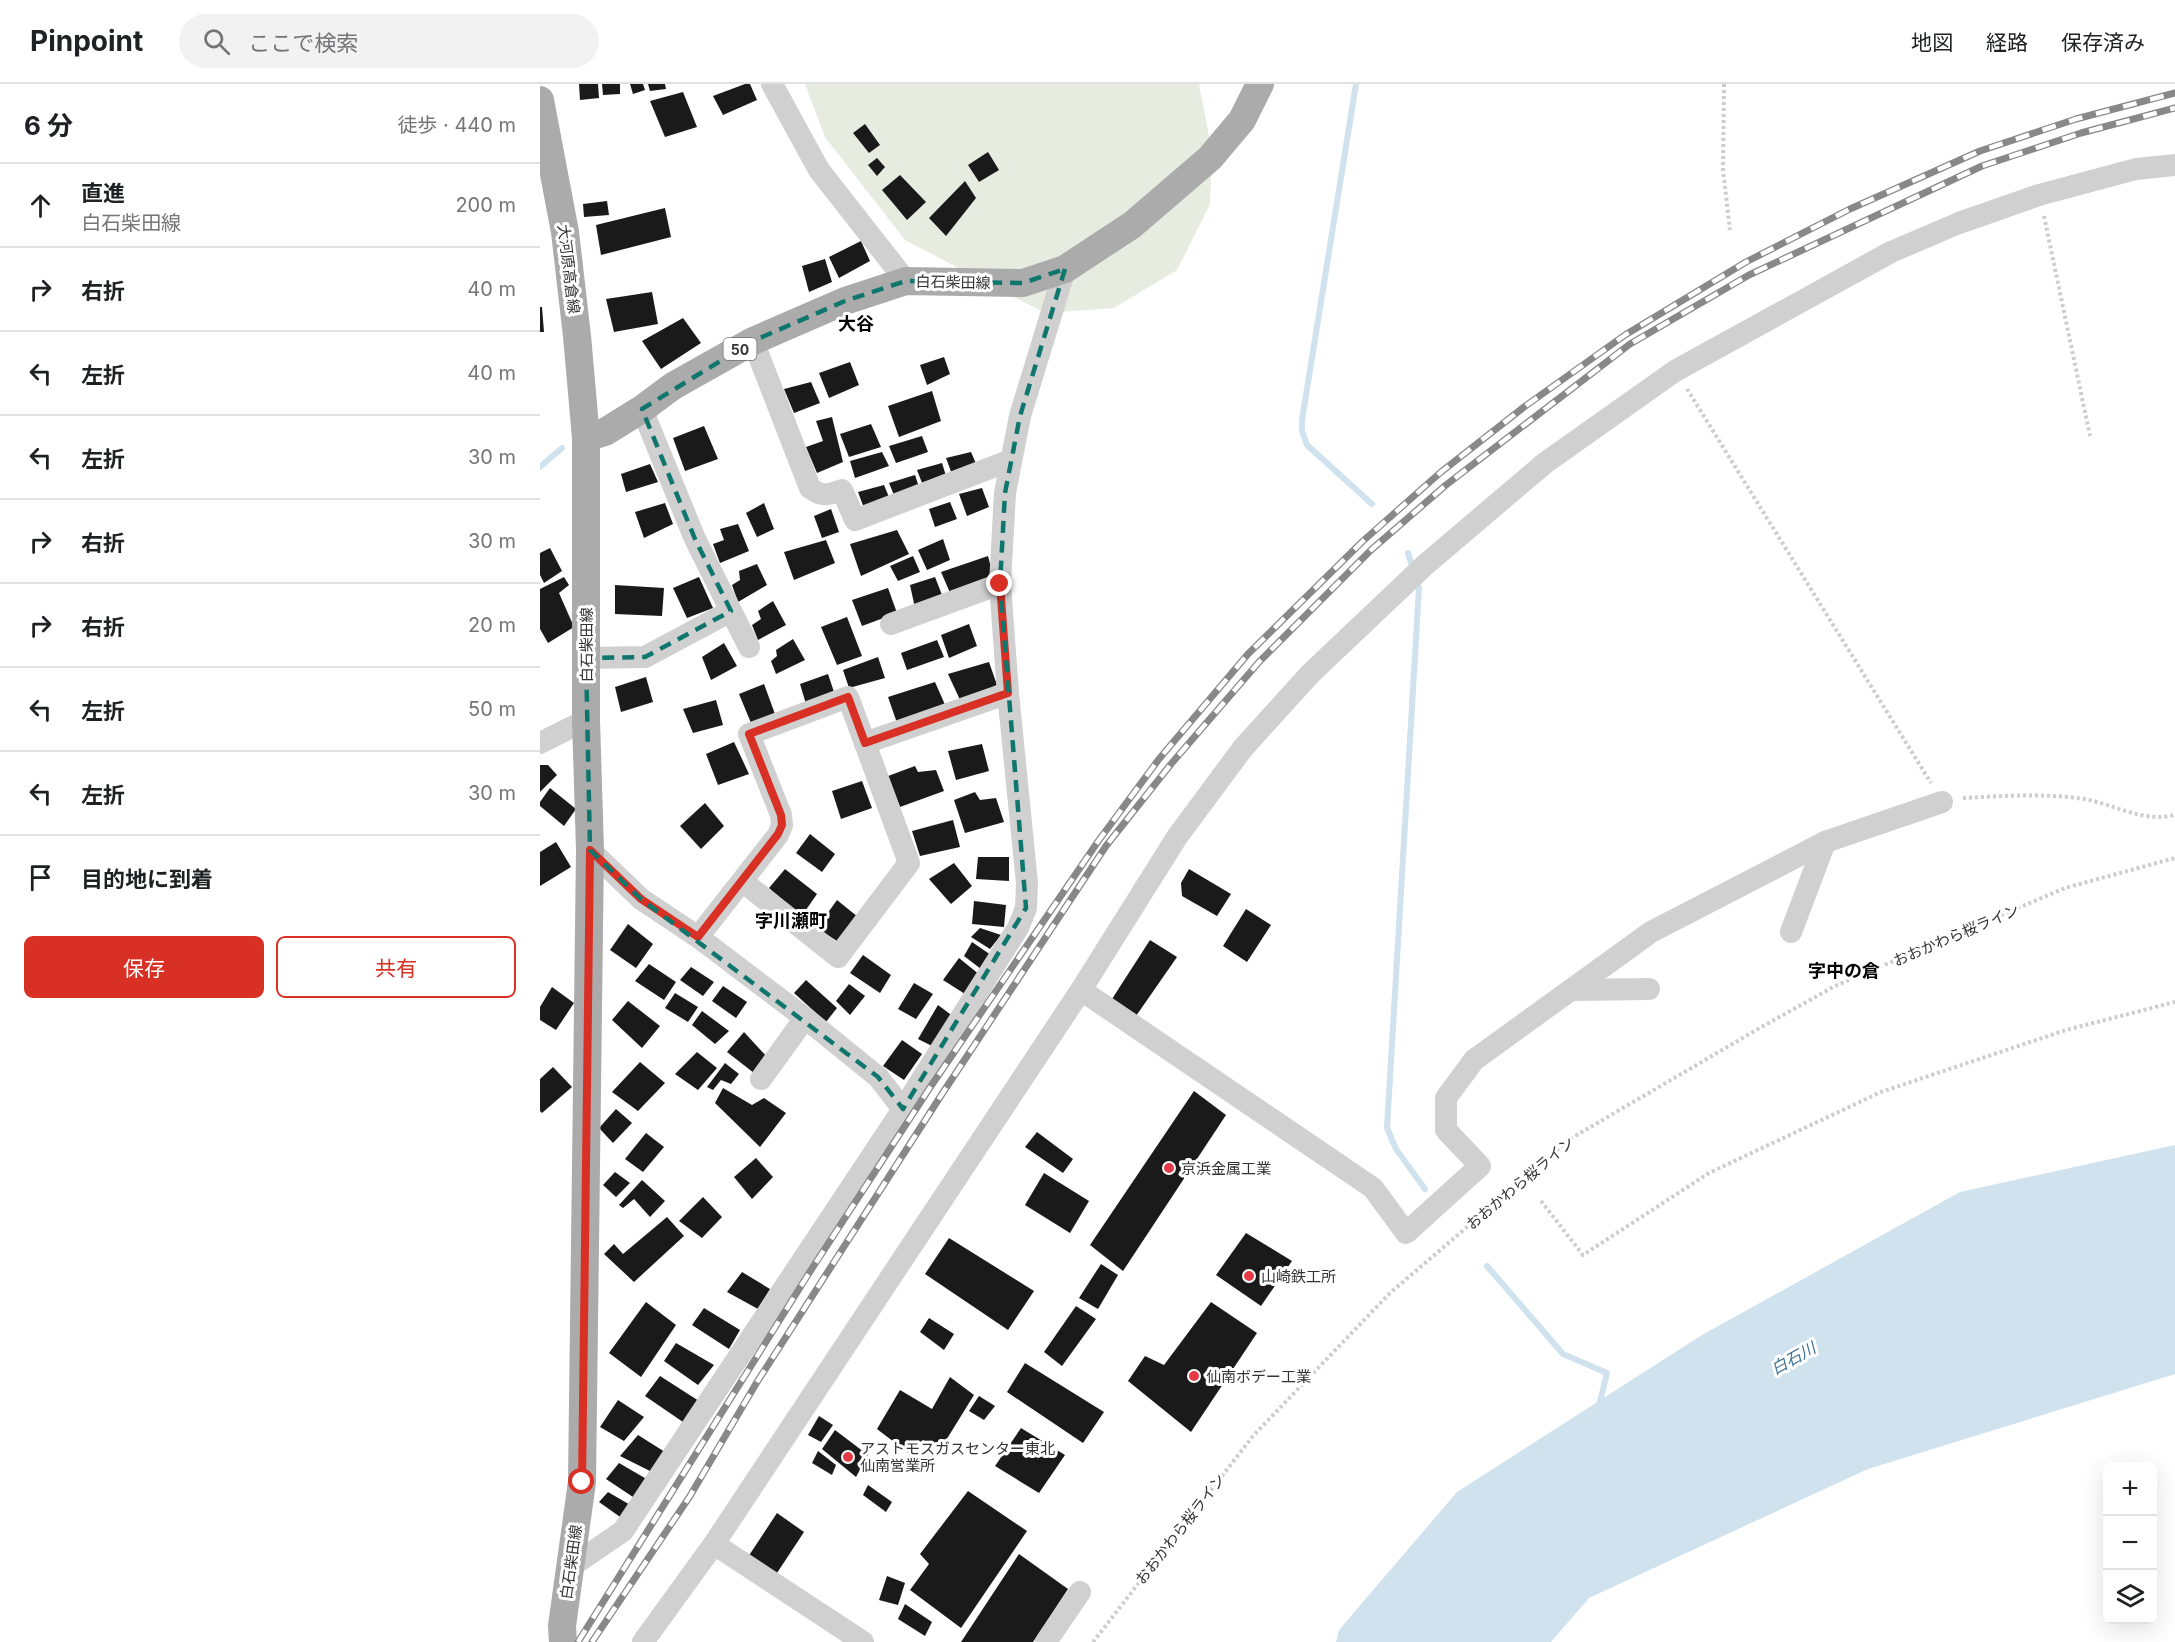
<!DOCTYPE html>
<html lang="ja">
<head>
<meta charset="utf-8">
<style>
  body { margin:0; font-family:Inter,"Noto Sans JP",sans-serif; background:#f2f2f2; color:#202124 }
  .controls { position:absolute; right:18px; bottom:18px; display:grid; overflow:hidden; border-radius:9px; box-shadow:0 6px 24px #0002 }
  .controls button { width:54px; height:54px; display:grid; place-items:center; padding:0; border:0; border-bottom:2px solid #e0e0e0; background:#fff; color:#202124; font:30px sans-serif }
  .stop { position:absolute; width:18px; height:18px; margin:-14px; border:4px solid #d93025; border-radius:50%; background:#fff }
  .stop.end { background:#d93025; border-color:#fff; box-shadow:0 2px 6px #0008 }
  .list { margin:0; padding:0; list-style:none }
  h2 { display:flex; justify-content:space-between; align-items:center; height:78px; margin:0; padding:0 24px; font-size:26px }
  h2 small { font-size:20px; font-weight:400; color:#757577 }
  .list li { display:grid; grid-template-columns:39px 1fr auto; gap:18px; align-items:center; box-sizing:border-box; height:84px; padding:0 24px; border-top:2px solid #e0e0e0 }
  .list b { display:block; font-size:22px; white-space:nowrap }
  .list p { margin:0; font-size:20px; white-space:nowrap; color:#757577 }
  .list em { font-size:20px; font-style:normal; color:#757577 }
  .actions { display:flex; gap:12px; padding:18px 24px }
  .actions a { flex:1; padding:14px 0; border:2px solid #d93025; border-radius:9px; text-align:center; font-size:21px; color:#d93025 }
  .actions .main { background:#d93025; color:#fff }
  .icon { flex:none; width:33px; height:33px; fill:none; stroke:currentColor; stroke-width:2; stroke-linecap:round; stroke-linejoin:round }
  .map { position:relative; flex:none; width:1635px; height:1558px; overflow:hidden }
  header { display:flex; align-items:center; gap:36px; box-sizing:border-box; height:84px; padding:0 30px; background:#fff; border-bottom:2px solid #e0e0e0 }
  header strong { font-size:28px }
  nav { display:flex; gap:33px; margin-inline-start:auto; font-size:21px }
  .search { width:420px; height:54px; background:#f2f2f2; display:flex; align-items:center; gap:15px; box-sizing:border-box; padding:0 21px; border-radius:33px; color:#757577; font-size:22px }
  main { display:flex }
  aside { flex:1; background:#fff }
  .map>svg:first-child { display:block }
</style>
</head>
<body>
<header>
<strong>Pinpoint</strong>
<div class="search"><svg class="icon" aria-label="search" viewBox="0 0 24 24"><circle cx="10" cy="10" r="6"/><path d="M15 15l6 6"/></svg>ここで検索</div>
<nav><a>地図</a><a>経路</a><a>保存済み</a></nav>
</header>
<main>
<aside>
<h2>6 分<small>徒歩 · 440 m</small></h2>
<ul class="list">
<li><svg class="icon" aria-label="ahead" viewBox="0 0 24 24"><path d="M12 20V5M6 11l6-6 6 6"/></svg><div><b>直進</b><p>白石柴田線</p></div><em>200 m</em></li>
<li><svg class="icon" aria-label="right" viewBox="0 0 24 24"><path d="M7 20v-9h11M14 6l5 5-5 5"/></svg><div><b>右折</b></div><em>40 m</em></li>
<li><svg class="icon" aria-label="left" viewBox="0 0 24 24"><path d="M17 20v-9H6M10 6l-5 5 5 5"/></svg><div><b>左折</b></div><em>40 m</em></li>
<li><svg class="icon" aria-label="left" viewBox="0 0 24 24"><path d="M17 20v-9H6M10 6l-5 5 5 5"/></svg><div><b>左折</b></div><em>30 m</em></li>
<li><svg class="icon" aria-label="right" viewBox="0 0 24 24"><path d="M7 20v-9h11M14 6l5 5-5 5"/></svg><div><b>右折</b></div><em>30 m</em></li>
<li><svg class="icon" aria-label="right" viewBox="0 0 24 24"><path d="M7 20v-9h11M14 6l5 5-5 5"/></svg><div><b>右折</b></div><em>20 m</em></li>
<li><svg class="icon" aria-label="left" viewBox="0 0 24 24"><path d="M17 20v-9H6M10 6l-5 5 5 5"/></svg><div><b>左折</b></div><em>50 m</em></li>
<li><svg class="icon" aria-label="left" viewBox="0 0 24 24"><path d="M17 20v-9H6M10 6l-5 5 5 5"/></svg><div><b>左折</b></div><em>30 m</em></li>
<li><svg class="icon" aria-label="arrive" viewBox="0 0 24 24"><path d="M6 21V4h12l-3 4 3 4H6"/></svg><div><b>目的地に到着</b></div></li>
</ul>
<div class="actions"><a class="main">保存</a><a>共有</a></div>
</aside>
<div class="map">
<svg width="1635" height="1558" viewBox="0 0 1635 1558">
  <rect width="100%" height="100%" fill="#fff"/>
  <!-- green -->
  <path fill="#e6ecdf" d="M265,0H659L672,68L670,120L637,186L574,224L505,229L365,156L285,53Z"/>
  <!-- water -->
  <path fill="#cfe2ee" d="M1635,1061V1290L1328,1385L1049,1514L1011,1558H796L799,1546L917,1408L1162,1251L1420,1108Z"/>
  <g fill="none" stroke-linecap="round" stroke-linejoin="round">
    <!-- stream -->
    <g stroke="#cfe2ee" stroke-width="6">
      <path d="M816,0L762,336V347L767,361L832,420"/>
      <path d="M0,383L22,364"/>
      <path d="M868,469L873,485"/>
      <path d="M876,495L879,504L847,1044L856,1065L885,1105"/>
      <path d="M947,1182L1023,1270L1067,1289L1059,1322"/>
    </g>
  </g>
  <!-- building -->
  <g fill="#1a1a1a">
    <path d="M39,0H58L59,14L40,16Z"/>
    <path d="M62,0H80V10L63,11Z"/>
    <path d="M90,0H103L105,6L93,10Z"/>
    <path d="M108,0H125L126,5L110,7Z"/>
    <path d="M205,0H210L217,16L183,31L173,12Z"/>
    <path d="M143,8L157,43L125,53L110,17Z"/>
    <path d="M325,40L340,61L329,69L313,49Z"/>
    <path d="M448,68L459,86L439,98L428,81Z"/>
    <path d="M337,74L345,83L337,92L328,81Z"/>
    <path d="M360,91L386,118L367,136L342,106Z"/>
    <path d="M425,97L436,114L406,152L389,134Z"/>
    <path d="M67,117L69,131L44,133L43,120Z"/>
    <path d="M125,124L131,153L61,171L56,141Z"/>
    <path d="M321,157L330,177L299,194L289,173Z"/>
    <path d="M285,175L292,198L269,208L262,182Z"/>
    <path d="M112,208L118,240L74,248L66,215Z"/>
    <path d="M0,223H2L4,248H0Z"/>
    <path d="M143,234L161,259L121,285L102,257Z"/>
    <path d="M404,273L410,290L387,301L380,281Z"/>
    <path d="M310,278L319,301L289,314L279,289Z"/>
    <path d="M271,298L280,319L254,329L244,305Z"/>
    <path d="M392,307L401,337L359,353L348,322Z"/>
    <path d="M292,333L303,378L277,389L266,363L283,357L276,337Z"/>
    <path d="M331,340L341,363L309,373L300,350Z"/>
    <path d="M164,342L178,375L145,387L133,354Z"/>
    <path d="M382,352L388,368L356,379L349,362Z"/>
    <path d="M342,368L349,382L315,394L310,377Z"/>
    <path d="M431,368L438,384L413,393L406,374Z"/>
    <path d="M402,379L407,395L384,404L377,386Z"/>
    <path d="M110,380L118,398L86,408L81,390Z"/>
    <path d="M375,391L380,406L356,416L349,399Z"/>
    <path d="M344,401L351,418L325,427L318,408Z"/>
    <path d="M442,404L449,423L427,432L419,410Z"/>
    <path d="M410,418L417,435L395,443L389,425Z"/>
    <path d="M125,419L133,440L104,454L95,428Z"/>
    <path d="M224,419L234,445L217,453L206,429Z"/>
    <path d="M291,425L299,448L282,454L274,432Z"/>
    <path d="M198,440L209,467L180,479L173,460L184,456L180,445Z"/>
    <path d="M357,446L369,470L321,492L310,460Z"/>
    <path d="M403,455L410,476L387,486L378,466Z"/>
    <path d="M286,456L295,479L254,496L244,468Z"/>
    <path d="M10,464L22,487L4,499L0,491V469Z"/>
    <path d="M373,472L380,488L358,497L350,482Z"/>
    <path d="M448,472L454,495L411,511L401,488Z"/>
    <path d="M217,480L227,501L198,518L192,501L200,496L199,487Z"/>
    <path d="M24,493L29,501L19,509L34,543L8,559L0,545V505Z"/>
    <path d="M159,493L173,524L147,534L133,504Z"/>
    <path d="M395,493L404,516L375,524L370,501Z"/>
    <path d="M75,501L124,504L122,532L75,530Z"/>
    <path d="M348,504L357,529L322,542L312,516Z"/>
    <path d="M233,517L246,541L218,556L212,541L221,535L218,527Z"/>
    <path d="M307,533L322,572L297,581L281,543Z"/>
    <path d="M429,540L437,562L409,574L401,551Z"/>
    <path d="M253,555L265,576L236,590L231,577L237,572L236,566Z"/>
    <path d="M397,556L404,573L367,586L361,569Z"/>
    <path d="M184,559L197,582L171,596L162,573Z"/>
    <path d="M338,573L345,594L309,604L303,586Z"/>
    <path d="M449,578L457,601L421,618L408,590Z"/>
    <path d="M288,590L294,608L266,620L260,600Z"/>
    <path d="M106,593L113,618L81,628L75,603Z"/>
    <path d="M395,598L406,623L357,639L348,613Z"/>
    <path d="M224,600L235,630L211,639L199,610Z"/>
    <path d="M176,616L183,641L153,649L143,625Z"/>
    <path d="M194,658L209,690L178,701L166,670Z"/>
    <path d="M442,660L449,687L416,696L408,667Z"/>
    <path d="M0,681H8L17,691L0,708Z"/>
    <path d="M375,682L378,688L396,686L404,707L360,723L348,692Z"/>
    <path d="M322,697L332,724L301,735L292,707Z"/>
    <path d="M10,704L36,725L24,742L0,722V718Z"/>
    <path d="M435,708L440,716L456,714L464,738L425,749L414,716Z"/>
    <path d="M165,719L184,742L161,765L140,742Z"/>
    <path d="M413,736L420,763L380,772L372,747Z"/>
    <path d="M270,750L295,770L282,788L256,769Z"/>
    <path d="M16,758L31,783L0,802V768Z"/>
    <path d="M438,773H469V797L436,795Z"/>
    <path d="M414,779L432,802L411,820L389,795Z"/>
    <path d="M245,785L277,810L261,833L229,804Z"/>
    <path d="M649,785L691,810L677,832L642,812L641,799Z"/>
    <path d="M297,816L318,833L300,859L277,844Z"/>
    <path d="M434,817L466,821L464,843L432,840Z"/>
    <path d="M706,825L731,841L707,878L683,862Z"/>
    <path d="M88,840L113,860L96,884L70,866Z"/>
    <path d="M440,844L461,851L450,865L431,853Z"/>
    <path d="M610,856L637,873L596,932L572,915Z"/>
    <path d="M432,858L451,871L441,885L424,872Z"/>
    <path d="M323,871L351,891L340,909L310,889Z"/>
    <path d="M419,874L440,891L425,910L403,896Z"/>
    <path d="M109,880L136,898L124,916L95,897Z"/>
    <path d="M151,883L174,898L163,912L140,896Z"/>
    <path d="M266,896L297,924L286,938L254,909Z"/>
    <path d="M374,899L393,910L376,935L358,925Z"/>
    <path d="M309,900L325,912L310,931L296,917Z"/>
    <path d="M183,902L207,918L196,934L172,917Z"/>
    <path d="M12,903L34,919L16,946L0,936V923Z"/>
    <path d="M135,909L158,923L148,938L125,924Z"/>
    <path d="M88,917L120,942L102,964L72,936Z"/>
    <path d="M398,921L414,933L394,963L378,955Z"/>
    <path d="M162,927L189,947L175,960L152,941Z"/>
    <path d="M204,948L228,974L214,989L187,968Z"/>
    <path d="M362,956L382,970L364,996L343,982Z"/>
    <path d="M157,968L177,984L158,1006L135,990Z"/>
    <path d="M100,978L125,999L98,1027L72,1008Z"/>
    <path d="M185,979L199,990L191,1000L181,996L173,1006L167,1003Z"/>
    <path d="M13,983L32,1003L2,1029L0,1027V995Z"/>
    <path d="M183,1004L212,1021L224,1014L246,1029L220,1063L175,1019Z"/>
    <path d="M654,1007L686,1031L583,1187L550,1161Z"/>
    <path d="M76,1025L92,1039L73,1059L59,1044Z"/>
    <path d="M497,1048L533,1075L523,1089L485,1063Z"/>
    <path d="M106,1049L124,1063L103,1088L85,1075Z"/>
    <path d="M216,1074L233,1093L212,1115L194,1093Z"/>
    <path d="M75,1088L90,1099L76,1113L63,1101Z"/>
    <path d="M504,1089L549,1117L530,1149L485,1121Z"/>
    <path d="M102,1096L125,1117L110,1133L94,1115L83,1124L79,1121Z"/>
    <path d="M163,1113L182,1133L162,1154L139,1137Z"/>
    <path d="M127,1133L144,1152L94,1198L64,1170L74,1160L83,1170Z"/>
    <path d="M706,1149L752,1177L721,1222L676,1191Z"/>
    <path d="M409,1154L494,1207L468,1246L385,1190Z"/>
    <path d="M561,1180L578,1191L558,1225L539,1214Z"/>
    <path d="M202,1188L230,1205L218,1225L187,1208Z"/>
    <path d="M106,1218L136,1241L101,1293L69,1269Z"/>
    <path d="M671,1218L717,1249L651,1348L588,1297L605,1272L624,1281Z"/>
    <path d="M536,1222L556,1235L522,1282L504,1268Z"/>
    <path d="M164,1224L200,1246L189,1265L152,1241Z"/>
    <path d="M389,1234L414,1250L404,1266L380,1248Z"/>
    <path d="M136,1259L174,1281L158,1301L124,1277Z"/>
    <path d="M485,1279L564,1328L543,1359L467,1308Z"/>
    <path d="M120,1292L159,1317L143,1338L105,1312Z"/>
    <path d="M410,1293L434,1311L400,1366L383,1356L371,1371L337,1345L360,1306L392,1325Z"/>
    <path d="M439,1312L455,1322L444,1336L429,1327Z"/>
    <path d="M78,1316L104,1333L84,1357L60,1343Z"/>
    <path d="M279,1332L293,1341L281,1358L268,1351Z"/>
    <path d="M481,1344L525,1371L499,1409L455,1382Z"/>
    <path d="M295,1346L328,1371L316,1393L282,1365Z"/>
    <path d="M98,1351L125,1368L112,1388L80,1372Z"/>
    <path d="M278,1367L296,1381L292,1391L272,1379Z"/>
    <path d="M79,1379L110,1397L96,1415L66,1395Z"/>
    <path d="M328,1401L352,1418L346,1428L323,1411Z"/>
    <path d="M428,1407L487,1447L421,1544L370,1506L389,1480L380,1470Z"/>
    <path d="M68,1408L92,1422L83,1435L59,1418Z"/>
    <path d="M237,1429L264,1448L235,1492L208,1473Z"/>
    <path d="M479,1470L528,1505L493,1558H421Z"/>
    <path d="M347,1492L365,1499L358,1521L339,1516Z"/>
    <path d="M365,1520L392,1538L385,1552L358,1535Z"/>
  </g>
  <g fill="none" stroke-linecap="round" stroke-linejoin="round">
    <!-- path -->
    <g stroke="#cdcdcd" stroke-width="4" stroke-dasharray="3 3" stroke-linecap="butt">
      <path d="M1184,0L1183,86L1190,146"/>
      <path d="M1504,132L1550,352"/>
      <path d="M1147,305L1391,699"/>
      <path d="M1423,714C1463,712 1504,709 1544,715C1574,720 1602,739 1635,731"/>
      <path d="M1001,1117L1043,1171L1169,1089L1341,1008L1526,946L1635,918"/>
      <path d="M553,1558L713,1352L850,1209L1030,1055L1218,945L1295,902L1525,804L1635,774"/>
    </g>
    <!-- minor -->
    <g stroke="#d0d0d0" stroke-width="22">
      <path d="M232,0L279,86L366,197"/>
      <path d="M213,257L270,404C282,413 288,411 302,406L315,436L471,376"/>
      <path d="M102,325L155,455L209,563"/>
      <path d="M351,540L460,500"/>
      <path d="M46,574L105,573L191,527"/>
      <path d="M0,659L46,636"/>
      <path d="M325,659L468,609"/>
      <path d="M50,766L101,815L158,853L265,934L338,993L363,1025"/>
      <path d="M1251,848L1285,758"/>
      <path d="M158,853L238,751L242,741L241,731L209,650L308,613L369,779L298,873L202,797"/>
      <path d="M541,906L833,1104L866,1149L940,1082L906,1046V1014L934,976L1111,848L1285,758L1402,718"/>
      <path d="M1031,906L1109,905"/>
      <path d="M221,995L265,934"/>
      <path d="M174,1460L323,1558"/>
      <path d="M32,1482L83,1447L363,1025L478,844L486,824L487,799L468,609L460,500L465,409L480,332L525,185"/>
      <path d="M103,1558L174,1460L541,906L637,753L703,664L770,590L885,481L1005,379L1135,287L1351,168L1419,139L1499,111L1596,85L1635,81"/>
      <path d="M506,1558L540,1508"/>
    </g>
    <!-- major -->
    <g stroke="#ababab" stroke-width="28">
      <path d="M0,16L25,148L37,252L46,354V636L50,766L42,1398L22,1542L23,1558"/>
      <path d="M46,354L65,348L102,325L133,302L213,257L305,217L366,197L483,199L525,185L592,141L670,74L702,36L720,0"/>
    </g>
    <!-- rail casing -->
    <g stroke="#888" stroke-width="7">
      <g id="rail">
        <path d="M38,1558L271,1186L389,1005L559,756L619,675L708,570L823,457L901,388L984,323L1085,251L1206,178L1310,125L1440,67L1536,35L1635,9"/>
        <path d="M52,1558L150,1412L217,1298L402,1010L566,762L631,680L719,578L831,466L906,401L1090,260L1209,191L1442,82L1541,49L1635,24"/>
      </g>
    </g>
    <!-- rail -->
    <use href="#rail" stroke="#fff" stroke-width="4.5" stroke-dasharray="14" stroke-linecap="butt"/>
  </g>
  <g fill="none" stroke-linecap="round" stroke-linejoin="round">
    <!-- route -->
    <path stroke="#d93025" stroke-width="8" d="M42,1398L50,766L101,815L158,853L238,750L242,741L241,731L209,650L308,613L325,659L468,609L460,500"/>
  </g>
  <!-- marked area -->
  <path fill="none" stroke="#0f766e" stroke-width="4.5" stroke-dasharray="12 8" stroke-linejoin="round" d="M525,185L480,332L465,409L460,500L486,824L363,1025L338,993L101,815L50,766L46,574L105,573L191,527L155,455L102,325L213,257L305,217L366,197L483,199Z"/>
  <!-- markers -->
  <g fill="#e63946" stroke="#fff" stroke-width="2">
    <circle cx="629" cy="1084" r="6"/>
    <circle cx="709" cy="1192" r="6"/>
    <circle cx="654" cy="1292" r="6"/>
    <circle cx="308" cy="1373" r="6"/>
  </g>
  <g text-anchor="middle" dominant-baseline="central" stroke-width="6" stroke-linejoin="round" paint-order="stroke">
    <!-- shield labels -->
    <rect fill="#fff" stroke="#707070" stroke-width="1.5" x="183.5" y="254" width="33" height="22" rx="4.5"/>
    <g font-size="14" font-weight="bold" fill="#333">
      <text x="200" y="265">50</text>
    </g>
    <!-- street labels -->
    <g font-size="15" fill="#333" stroke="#fff">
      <text transform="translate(29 185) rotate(83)">大河原高倉線</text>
      <text transform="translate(413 198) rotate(1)">白石柴田線</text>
      <text transform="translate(46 561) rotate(-90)">白石柴田線</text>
      <text transform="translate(1416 851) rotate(-23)">おおかわら桜ライン</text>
      <text transform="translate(980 1099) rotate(-40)">おおかわら桜ライン</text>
      <text transform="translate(640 1445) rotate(-52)">おおかわら桜ライン</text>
      <text transform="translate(31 1478) rotate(-82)">白石柴田線</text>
    </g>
    <!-- poi labels -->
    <g font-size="15" fill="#333" stroke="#fff" text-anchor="start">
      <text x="641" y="1084">京浜金属工業</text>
      <text x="721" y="1192">山崎鉄工所</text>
      <text x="666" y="1292">仙南ボデー工業</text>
      <text x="320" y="1364">アストモスガスセンター東北<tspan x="320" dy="17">仙南営業所</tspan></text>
    </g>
    <!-- water labels -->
    <g font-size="16" font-style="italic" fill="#3f7597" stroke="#fff">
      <text transform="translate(1253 1274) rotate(-29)">白石川</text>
    </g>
    <!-- quarter labels -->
    <g font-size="18" font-weight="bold" fill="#000" stroke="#fff">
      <text x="316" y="239">大谷</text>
      <text x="251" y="836">字川瀬町</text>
      <text x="1304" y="886">字中の倉</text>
    </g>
  </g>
</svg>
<div class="controls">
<button>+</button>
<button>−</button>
<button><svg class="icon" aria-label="layers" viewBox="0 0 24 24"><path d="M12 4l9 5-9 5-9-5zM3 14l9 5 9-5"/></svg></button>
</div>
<div class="stop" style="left:42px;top:1398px"></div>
<div class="stop end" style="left:460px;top:500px"></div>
</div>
</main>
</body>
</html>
